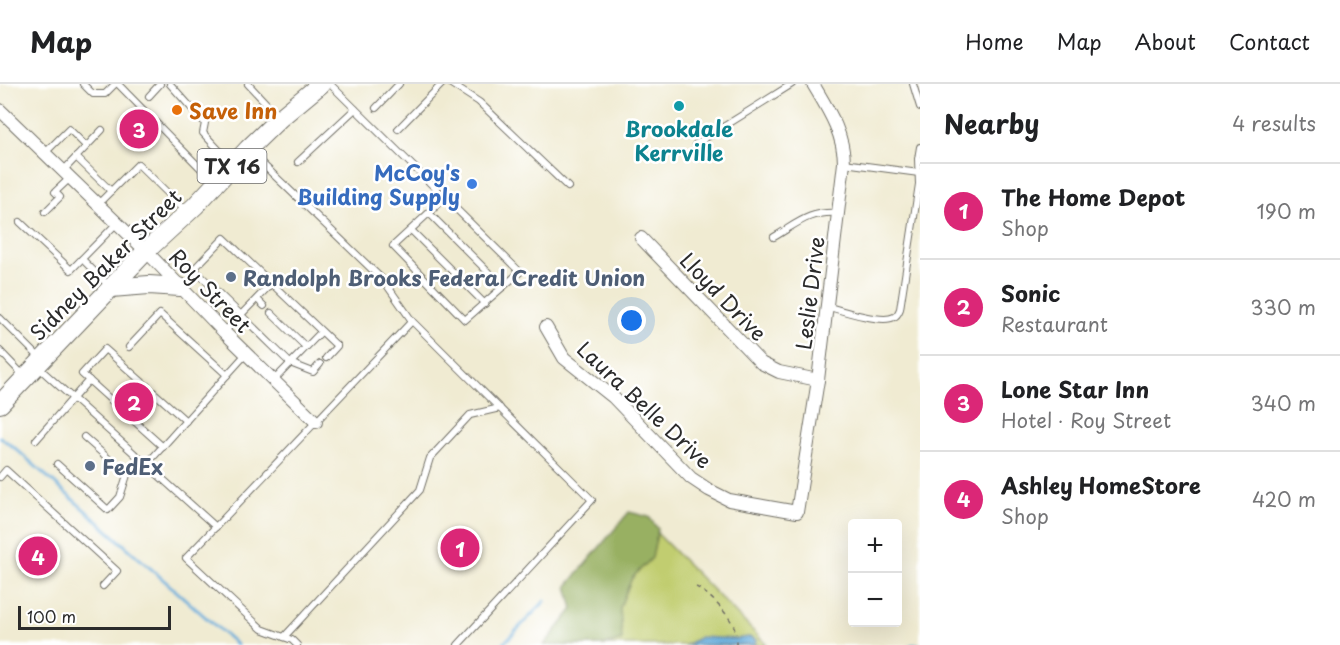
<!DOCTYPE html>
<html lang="en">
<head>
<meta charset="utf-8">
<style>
  body { margin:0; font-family:"Playpen Sans",sans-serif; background:#f6f6f6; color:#202124 }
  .controls { position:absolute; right:18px; bottom:18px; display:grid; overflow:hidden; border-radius:6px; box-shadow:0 6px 24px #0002 }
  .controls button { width:54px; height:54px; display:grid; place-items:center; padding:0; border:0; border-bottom:2px solid #e0e0e0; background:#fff; color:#202124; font:30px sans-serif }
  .scale { position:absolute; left:18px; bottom:15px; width:153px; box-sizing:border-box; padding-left:6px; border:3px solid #2b2b2b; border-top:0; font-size:16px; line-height:21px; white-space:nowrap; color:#2b2b2b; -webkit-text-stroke:4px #fff; paint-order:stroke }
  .you { position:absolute; left:632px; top:237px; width:21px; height:21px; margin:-15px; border:4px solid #fff; border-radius:50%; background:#1a73e8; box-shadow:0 0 0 9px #1a73e833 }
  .badge { display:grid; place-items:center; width:39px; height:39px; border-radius:50%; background:#db2777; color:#fff; font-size:20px; font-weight:700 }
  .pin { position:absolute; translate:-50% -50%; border:3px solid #fff; box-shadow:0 2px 6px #0006 }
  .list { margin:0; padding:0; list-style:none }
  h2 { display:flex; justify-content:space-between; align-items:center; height:78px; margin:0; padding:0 24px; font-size:26px }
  h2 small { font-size:20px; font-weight:400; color:#757577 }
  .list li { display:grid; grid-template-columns:39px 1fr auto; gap:18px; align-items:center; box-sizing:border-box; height:96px; padding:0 24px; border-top:2px solid #e0e0e0 }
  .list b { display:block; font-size:22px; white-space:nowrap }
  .list p { margin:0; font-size:20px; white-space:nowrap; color:#757577 }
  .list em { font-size:20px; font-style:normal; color:#757577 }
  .map { position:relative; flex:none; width:920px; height:561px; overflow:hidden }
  header { display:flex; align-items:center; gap:36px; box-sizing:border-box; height:84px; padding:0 30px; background:#fff; border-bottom:2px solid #e0e0e0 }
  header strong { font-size:28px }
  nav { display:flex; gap:33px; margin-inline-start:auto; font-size:21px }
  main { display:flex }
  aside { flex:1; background:#fff }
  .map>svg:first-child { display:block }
</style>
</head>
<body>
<header>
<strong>Map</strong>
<nav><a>Home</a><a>Map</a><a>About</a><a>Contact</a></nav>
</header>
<main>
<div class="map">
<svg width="920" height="561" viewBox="0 0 920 561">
  <rect width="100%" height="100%" fill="#fff"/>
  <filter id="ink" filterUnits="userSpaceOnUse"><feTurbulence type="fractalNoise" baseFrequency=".0167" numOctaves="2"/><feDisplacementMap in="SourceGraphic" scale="12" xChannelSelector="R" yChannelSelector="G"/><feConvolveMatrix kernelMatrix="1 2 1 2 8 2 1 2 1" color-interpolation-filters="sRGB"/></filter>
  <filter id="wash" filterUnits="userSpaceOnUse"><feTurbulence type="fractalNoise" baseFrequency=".008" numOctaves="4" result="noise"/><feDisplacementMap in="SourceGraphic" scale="24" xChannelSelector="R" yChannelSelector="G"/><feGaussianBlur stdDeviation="1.35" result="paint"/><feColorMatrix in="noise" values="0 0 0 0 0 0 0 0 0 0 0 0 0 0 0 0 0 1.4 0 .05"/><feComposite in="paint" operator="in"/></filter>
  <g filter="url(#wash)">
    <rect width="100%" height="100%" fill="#f0ebd2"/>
    <!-- green -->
    <path fill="#c1cd6f" stroke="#767c4d" stroke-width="1.5" d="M641,433L767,561H563Z"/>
    <!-- forest -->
    <path fill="#98b062" stroke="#626e46" stroke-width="1.5" d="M629,428L649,433L658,445L652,474L632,494L620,523L622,556L605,561H544L573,525L567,502Z"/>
    <!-- water -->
    <path fill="#64abda" stroke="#486b82" stroke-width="1.5" d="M700,553L736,555L749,553L756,556L755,561H686Z"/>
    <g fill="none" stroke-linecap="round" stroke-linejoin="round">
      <!-- stream -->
      <g stroke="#64abda" stroke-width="3">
        <path d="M0,353L16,365L237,561"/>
        <path d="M502,561L545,517"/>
        <path d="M911,561H920"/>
      </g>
    </g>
  </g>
  <g filter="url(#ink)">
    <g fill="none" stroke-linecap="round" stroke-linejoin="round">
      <!-- lane casing -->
      <g stroke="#706e65" stroke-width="8">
        <g id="lane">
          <path d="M83,0L93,10H105L115,0"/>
          <path d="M118,0L214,98"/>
          <path d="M170,0L205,39L203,49L232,80"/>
          <path d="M248,0L278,32"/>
          <path d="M330,0L520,188L465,236L393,162L445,114"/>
          <path d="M451,0L479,18L568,103"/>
          <path d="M913,0L920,23"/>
          <path d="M149,12L160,0"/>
          <path d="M376,24L399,0"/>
          <path d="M398,45L442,0"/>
          <path d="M696,60L792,0"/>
          <path d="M249,67L384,197L412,237"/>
          <path d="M45,69L69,45L86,62"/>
          <path d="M76,73L111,107"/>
          <path d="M298,78L355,25"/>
          <path d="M844,79L919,89"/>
          <path d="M63,87L102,46"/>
          <path d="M98,120L138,80L187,128"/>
          <path d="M45,128L60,113L55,108L70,94"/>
          <path d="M429,129L503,203"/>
          <path d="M20,138L71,186L117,139"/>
          <path d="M411,146L485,220"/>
          <path d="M774,153C798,139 809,127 838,129"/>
          <path d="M82,175L109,202"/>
          <path d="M257,215L264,222"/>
          <path d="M826,222C840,226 882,240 894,233C898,231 898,229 900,225L919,100L918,75L920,63"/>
          <path d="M271,229L306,263"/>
          <path d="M0,234L40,274"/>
          <path d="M224,248L271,200"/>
          <path d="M129,263L160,230L227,291L147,380"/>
          <path d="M0,267L24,292"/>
          <path d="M320,280L313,288L290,279L194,185L224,154L337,262L326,274"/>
          <path d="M38,283L216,443"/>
          <path d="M227,291L246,270"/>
          <path d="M274,296L321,248"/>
          <path d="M84,353L127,391"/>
          <path d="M36,356L89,296"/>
          <path d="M163,363L82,290L105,265L186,337"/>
          <path d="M57,380L108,426L120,413L127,391L141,375"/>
          <path d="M0,393L6,386L117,487L103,502"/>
          <path d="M284,553L420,406L430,374L470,331L500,324"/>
          <path d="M297,561L292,556L262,545L186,474L412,237L592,416L458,561"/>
        </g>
      </g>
      <!-- street casing -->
      <g stroke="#706e65" stroke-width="14">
        <g id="street">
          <path d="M0,26L146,167L224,248L316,338"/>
          <path d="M641,154L761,279L779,288L818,296"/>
          <path d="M546,243L564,274L613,313L691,394L709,406L729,416L797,428L818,296L844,79C844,49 827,24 813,0"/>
        </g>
      </g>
      <!-- primary casing -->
      <g stroke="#706e65" stroke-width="20">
        <g id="primary">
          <path d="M111,204L149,201L180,203"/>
          <path d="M0,320L146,167L195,122L248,65L280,34L321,0"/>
        </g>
      </g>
      <!-- path -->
      <g stroke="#706e65" stroke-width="1.5" stroke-dasharray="4.5 4.5" stroke-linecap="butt">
        <path d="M696,503C708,508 736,537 736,550"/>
        <path d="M736,561V554"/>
      </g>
      <!-- lane -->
      <use href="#lane" stroke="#fff" stroke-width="6"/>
      <!-- street -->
      <use href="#street" stroke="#fff" stroke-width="12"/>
      <!-- primary -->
      <use href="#primary" stroke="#fff" stroke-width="18"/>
    </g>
  </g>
  <!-- markers -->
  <circle fill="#0f9aa8" stroke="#fff" stroke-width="2" cx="679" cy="22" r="6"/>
  <circle fill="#e8710a" stroke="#fff" stroke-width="2" cx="177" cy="26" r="6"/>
  <circle fill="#3f7fe0" stroke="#fff" stroke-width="2" cx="472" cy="100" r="6"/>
  <g fill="#5c6f8a" stroke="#fff" stroke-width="2">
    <circle cx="231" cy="193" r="6"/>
    <circle cx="90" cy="382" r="6"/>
  </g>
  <g text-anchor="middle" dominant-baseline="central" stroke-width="5" stroke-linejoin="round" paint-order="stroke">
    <!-- shield labels -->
    <rect fill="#fff" stroke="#6b6b6b" stroke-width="1.5" x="197.5" y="65" width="69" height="34" rx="4.5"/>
    <g font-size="20" font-weight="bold" fill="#2b2b2b">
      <text x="232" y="82">TX 16</text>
    </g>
    <!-- food labels -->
    <g font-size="21" font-weight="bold" fill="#c56008" stroke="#fff" text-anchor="start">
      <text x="189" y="26">Save Inn</text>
    </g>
    <!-- culture labels -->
    <g font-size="21" font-weight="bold" fill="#0d838f" stroke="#fff">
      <text x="679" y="44">Brookdale<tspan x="679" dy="24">Kerrville</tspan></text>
    </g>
    <!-- shop labels -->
    <g font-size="21" font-weight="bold" fill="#366cbe" stroke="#fff" text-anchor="end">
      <text x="460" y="88">McCoy's<tspan x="460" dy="24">Building Supply</tspan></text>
    </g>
    <!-- street labels -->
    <g font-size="21" fill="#2b2b2b" stroke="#fff">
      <text transform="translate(105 180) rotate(-45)">Sidney Baker Street</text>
      <text transform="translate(211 206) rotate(46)">Roy Street</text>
      <text transform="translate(809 209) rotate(-83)">Leslie Drive</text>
      <text transform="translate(724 212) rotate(46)">Lloyd Drive</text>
      <text transform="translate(645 320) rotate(43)">Laura Belle Drive</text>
    </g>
    <!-- service labels -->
    <g font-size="21" font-weight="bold" fill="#4e5e75" stroke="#fff" text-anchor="start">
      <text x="243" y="193">Randolph Brooks Federal Credit Union</text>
      <text x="102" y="382">FedEx</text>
    </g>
  </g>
</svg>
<div class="controls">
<button>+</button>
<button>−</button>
</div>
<div class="scale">100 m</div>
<div class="you"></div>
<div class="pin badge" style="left:460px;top:464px">1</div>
<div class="pin badge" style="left:134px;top:318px">2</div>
<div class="pin badge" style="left:139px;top:45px">3</div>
<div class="pin badge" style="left:38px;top:472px">4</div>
</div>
<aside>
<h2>Nearby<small>4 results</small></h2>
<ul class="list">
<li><span class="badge">1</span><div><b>The Home Depot</b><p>Shop</p></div><em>190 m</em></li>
<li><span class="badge">2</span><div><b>Sonic</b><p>Restaurant</p></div><em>330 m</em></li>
<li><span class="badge">3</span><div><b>Lone Star Inn</b><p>Hotel · Roy Street</p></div><em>340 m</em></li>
<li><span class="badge">4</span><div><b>Ashley HomeStore</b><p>Shop</p></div><em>420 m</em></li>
</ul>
</aside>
</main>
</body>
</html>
